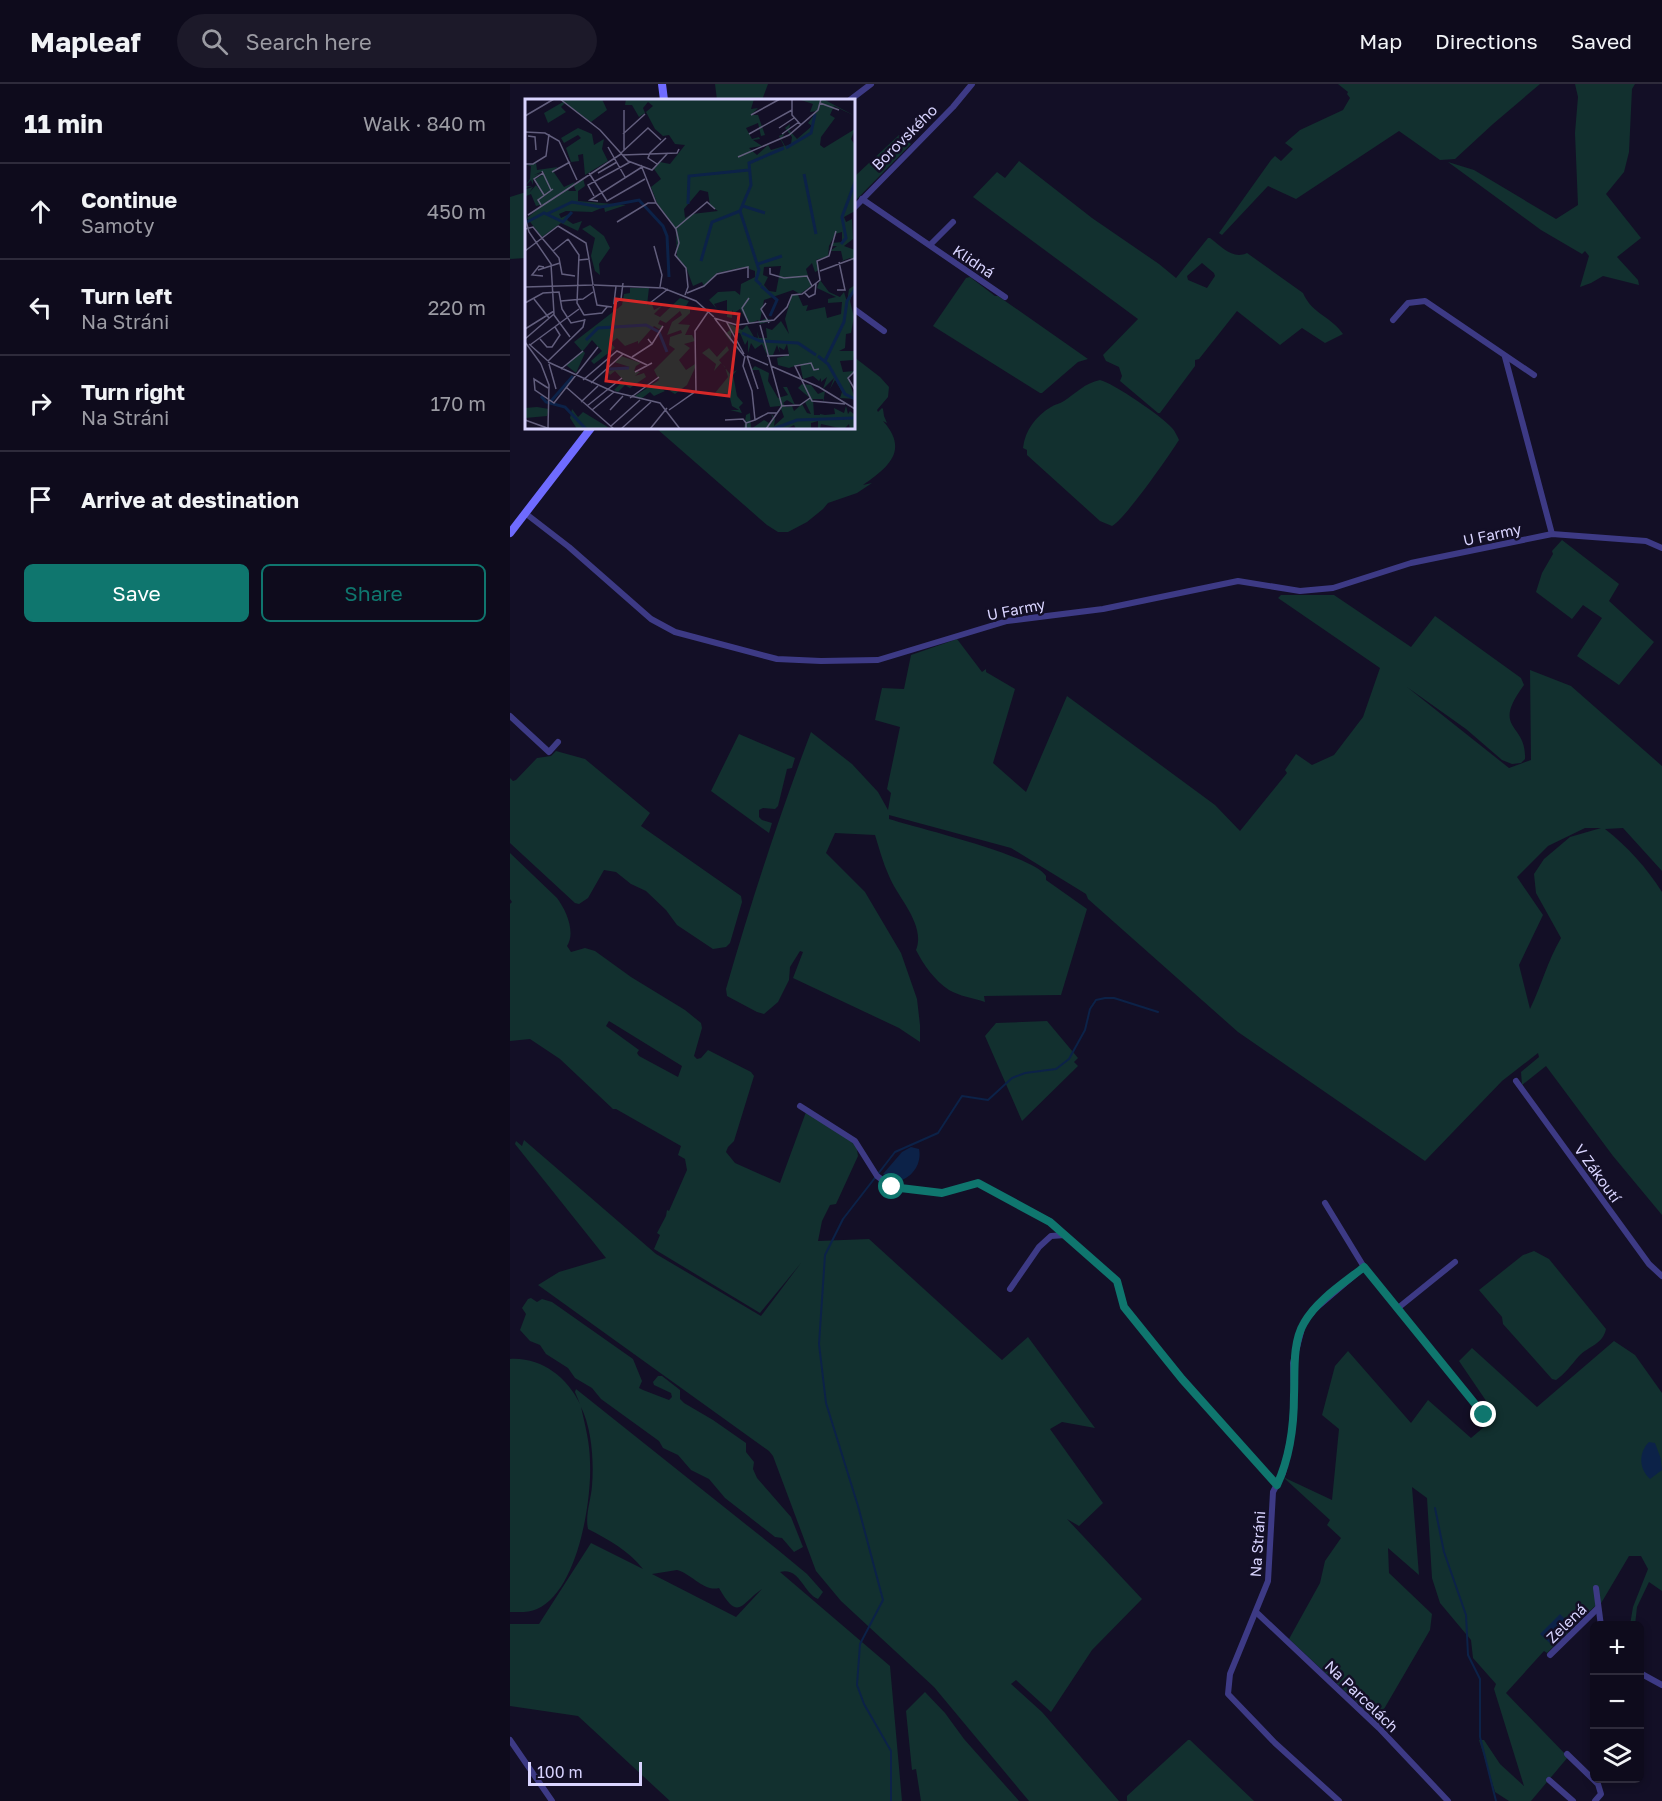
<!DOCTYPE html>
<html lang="en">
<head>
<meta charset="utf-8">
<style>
  body { margin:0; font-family:"Golos Text",sans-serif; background:#1c1929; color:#f1f3f6 }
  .controls { position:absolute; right:18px; bottom:18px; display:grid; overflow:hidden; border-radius:9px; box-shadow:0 3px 9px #0003 }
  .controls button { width:54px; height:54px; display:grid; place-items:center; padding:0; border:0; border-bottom:2px solid #2e2b3b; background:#0e0b1c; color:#f1f3f6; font:30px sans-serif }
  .scale { position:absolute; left:18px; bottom:15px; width:114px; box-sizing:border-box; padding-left:6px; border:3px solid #d9d4ff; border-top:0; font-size:16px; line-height:21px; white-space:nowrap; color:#d9d4ff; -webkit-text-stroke:4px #130f26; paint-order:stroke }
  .stop { position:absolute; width:18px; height:18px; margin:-14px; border:4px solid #0f766e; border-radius:50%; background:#fff }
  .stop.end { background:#0f766e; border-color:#fff; box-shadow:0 2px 6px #0008 }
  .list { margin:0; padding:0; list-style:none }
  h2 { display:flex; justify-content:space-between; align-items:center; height:78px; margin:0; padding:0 24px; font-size:26px }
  h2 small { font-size:20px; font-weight:400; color:#9b9ba3 }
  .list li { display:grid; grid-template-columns:39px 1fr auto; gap:18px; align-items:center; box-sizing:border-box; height:96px; padding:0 24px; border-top:2px solid #2e2b3b }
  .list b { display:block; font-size:22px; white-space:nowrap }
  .list p { margin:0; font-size:20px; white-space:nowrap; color:#9b9ba3 }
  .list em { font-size:20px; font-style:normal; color:#9b9ba3 }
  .actions { display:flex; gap:12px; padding:18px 24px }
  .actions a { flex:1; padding:14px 0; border:2px solid #0f766e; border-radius:9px; text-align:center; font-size:21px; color:#0f766e }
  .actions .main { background:#0f766e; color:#fff }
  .icon { flex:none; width:33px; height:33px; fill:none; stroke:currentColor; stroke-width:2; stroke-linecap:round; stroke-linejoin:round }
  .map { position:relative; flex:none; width:1152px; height:1717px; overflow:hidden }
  header { display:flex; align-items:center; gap:36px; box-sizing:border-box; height:84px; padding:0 30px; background:#0e0b1c; border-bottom:2px solid #2e2b3b }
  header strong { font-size:28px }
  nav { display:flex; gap:33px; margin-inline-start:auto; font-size:21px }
  .search { width:420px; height:54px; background:#1c1929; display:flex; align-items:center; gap:15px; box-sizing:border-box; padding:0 21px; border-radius:33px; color:#9b9ba3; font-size:22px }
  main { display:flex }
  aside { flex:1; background:#0e0b1c }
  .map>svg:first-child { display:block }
</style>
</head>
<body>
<header>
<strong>Mapleaf</strong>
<div class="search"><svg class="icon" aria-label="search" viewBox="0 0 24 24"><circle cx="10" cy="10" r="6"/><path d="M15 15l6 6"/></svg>Search here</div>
<nav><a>Map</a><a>Directions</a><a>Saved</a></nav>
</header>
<main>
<aside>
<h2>11 min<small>Walk · 840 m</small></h2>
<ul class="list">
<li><svg class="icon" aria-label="ahead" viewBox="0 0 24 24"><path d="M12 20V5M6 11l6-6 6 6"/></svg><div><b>Continue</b><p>Samoty</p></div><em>450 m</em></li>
<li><svg class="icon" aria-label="left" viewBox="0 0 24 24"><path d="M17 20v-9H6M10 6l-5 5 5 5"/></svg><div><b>Turn left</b><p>Na Stráni</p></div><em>220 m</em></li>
<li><svg class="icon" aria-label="right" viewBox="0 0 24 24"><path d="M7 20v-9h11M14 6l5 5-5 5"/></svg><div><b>Turn right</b><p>Na Stráni</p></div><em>170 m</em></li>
<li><svg class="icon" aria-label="arrive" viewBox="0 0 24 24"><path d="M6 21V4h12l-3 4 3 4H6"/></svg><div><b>Arrive at destination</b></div></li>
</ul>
<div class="actions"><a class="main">Save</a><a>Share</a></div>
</aside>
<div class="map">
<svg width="1152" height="1717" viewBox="0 0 1152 1717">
  <rect width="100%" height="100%" fill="#130f26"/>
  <!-- green -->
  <g fill="#12302f" fill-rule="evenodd">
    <path d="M205,0H258L252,16H207Z"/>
    <path d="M828,0H1030L983,40L945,75L930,76L889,47L786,115L758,102L712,151L709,149L761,76L765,72L771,77L783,65L775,59L790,46L833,26L840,14L837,10L838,8Z"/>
    <path d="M1065,0H1125L1122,5L1119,68L1114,88L1096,110L1131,154L1107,173L1128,196L1129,201L1093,192L1081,199L1070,203L1079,172L1075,167L1072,170L1031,146L938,78L964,86L1046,135L1068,121L1065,49L1068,13Z"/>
    <path d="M389,51L401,60L344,118V93Z"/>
    <path d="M509,77L582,134L649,180L666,194L698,154H700C712,163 723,176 737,169L793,209C802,230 822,233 833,250L815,259L792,244L770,261L727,227L689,275L685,276V282L650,329H648L610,297L612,292L609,283L596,277L593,271L628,235L463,113L487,88L495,94ZM692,179L704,189L705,192L697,204L678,196L677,192Z"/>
    <path d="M16,108V174L0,175V113Z"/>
    <path d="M460,193L485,212H488L578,275L568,278L532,309H530L423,242L456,194Z"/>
    <path d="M344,273L370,293L379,303L378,313L367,326L368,328L372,324L373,325L374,332L377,339L373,337C400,367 377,384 353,401L362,399L347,409L318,419L313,425L297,438L278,448H268L257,441L146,344H344Z"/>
    <path d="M590,296C603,299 653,333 662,344C665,347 667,352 669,356C658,373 616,434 602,442L590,437L517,371V366L513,364C515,346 526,332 541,323C545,320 550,320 554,317C566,309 575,299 590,296Z"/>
    <path d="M1052,456L1109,500L1099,517L1144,558L1109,601L1067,572L1092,534L1073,521L1062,535L1026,508L1032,489L1043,470L1042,467Z"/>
    <path d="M771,511H824L901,563L925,532L1011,594L1014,601C980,647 1017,638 1015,675L1011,679L1002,680L992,676L956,645L897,603L999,684L1021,676L1020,586L1061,602L1152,682V787L1113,744L1095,745C1118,763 1136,783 1152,808V1131L1103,1072L1036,982L1012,1001L1011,988L1029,973L1028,969L992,997L915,1077L728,948L578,815L576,810L501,764L379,731V735C407,744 525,772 536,792V796L577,825L551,911L474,912L475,918C463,914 449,912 439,906C425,897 413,880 406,866C416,841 388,814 379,792C373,779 369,764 365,751L325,749L316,769L355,808L391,869L407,915L410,941V958L389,944L283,894L293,868L290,867L280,883L279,896L268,918L254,930L247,928L217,912L216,905C241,818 269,732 301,648L342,680L368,708L378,726L381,709L377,705L390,643L365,636L372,604L394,605L401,571L447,555L472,588L476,585V588L505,605L483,679L516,708L557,612L705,721L730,747L777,689L775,686L786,670L802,681L824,671L853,633L870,584L768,514ZM1075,744H1091L1060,753L1034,775L1024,790L1026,809L1051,854C1037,878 1032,900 1020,925L1009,881L1033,831L1007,793L1038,762Z"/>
    <path d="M229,650L285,674L282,684L277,685L268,722L265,725L253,724L249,726V733L252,736L262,739L259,749L201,707Z"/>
    <path d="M46,667L75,675L140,729L131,742L231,812L232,818L220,859L216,863L203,865L167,841L156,826L136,807L121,800L106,788L94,786L78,814L69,820L65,819L0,759V694L3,697L6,696L27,674L41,672Z"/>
    <path d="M0,769L47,814C56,826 66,848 57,862L61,868L75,864L85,867L121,893L175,926L191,939L192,944L184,972L187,975L191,974L198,966L241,988L244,992L224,1057L218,1063L216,1068L225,1079L270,1099L296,1028L346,1059L348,1072L326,1120L320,1121L312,1137L308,1157L359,1155L492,1276L518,1253L585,1344L552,1338L540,1345L593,1419L569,1442L557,1435L632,1515L582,1566L541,1628L506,1596L501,1600L532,1628L609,1717H519L424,1603L331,1517L306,1487L263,1372L259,1367L28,1201L49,1188L96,1174L5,1060L6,1057L12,1062L14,1056L146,1170L251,1232L291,1179L250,1229L144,1165L150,1151L147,1149L156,1132L157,1126L159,1127L177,1086L175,1075L168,1071L171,1062L106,1025H103L50,975L20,955L0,957V820L2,818L0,815ZM99,937L172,982L168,993L129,972L127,969L129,966L96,942Z"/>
    <path d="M537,937L568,974L564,978L568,982L512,1037L475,952L486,939Z"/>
    <path d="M1024,1167L1039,1175L1096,1245C1093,1260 1079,1262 1069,1272C1062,1280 1054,1291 1046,1296L1042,1295L993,1240L992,1233L969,1206L1013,1171Z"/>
    <path d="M21,1214L27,1218L32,1215L42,1218L123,1275L132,1297L129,1304L133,1306L159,1316L162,1313L161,1309L144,1301L143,1298L148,1292H152L170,1306V1315L174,1319L203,1336L236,1359V1368L244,1378L243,1385L247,1394L281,1433L293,1463L284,1468L272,1454L265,1453L215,1414L199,1395L181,1386L168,1371L153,1364L149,1357L91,1315L82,1304L65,1294L58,1284L36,1270L30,1261L20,1257L10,1246L16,1230L12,1224L18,1215Z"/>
    <path d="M1104,1257L1125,1271L1152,1309V1507L1139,1498L1127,1523L1125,1541H1120L1123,1523L1138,1485L1131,1472H1119L1090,1521L1084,1523L1037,1569L1034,1567L996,1609L1058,1673L1021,1717H999L985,1708L969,1656H974L990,1680L1014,1702L984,1605L986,1600L963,1574L961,1556L930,1519L922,1494L917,1414L902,1403L909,1491L878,1464L879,1489L922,1530L920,1546L867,1637L779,1555L810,1499L815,1477L831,1454L817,1441L820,1436L773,1393L822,1416L829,1345L812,1331L825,1282L838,1267L901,1339L918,1316L961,1354L974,1343L983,1327L949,1277L962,1264L1027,1323Z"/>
    <path d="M0,1275C31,1273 57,1293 70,1320L65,1308L66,1305L268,1466L297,1490L313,1508L308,1515C293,1509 290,1483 270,1488L380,1582L392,1717H160L68,1632L0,1622V1540H29L81,1459L133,1485C118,1466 99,1456 78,1445C75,1431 81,1416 82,1402C84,1378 82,1345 71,1323C75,1341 80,1359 80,1378C82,1416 68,1507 27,1525C19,1529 9,1528 0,1528ZM167,1486C182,1490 194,1508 209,1504C229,1539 231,1519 252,1505L226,1533L142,1490Z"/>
    <path d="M415,1608L435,1629L454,1655L509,1717H411L406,1685L402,1686L396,1627Z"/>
    <path d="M678,1656H680L744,1717H617V1712Z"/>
  </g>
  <!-- water -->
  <g fill="#0c2248">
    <path d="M401,1063L409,1065C412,1079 403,1093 389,1097L373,1090L392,1068Z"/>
    <path d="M1139,1358L1145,1359L1151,1375L1152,1386L1140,1395C1129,1385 1128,1369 1139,1358Z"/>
    <path d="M1050,1530L1060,1540L1041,1560L1030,1550Z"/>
  </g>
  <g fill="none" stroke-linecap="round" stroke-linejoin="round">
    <!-- stream -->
    <g stroke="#0c2248" stroke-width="2">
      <path d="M925,1424L934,1468L956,1531L958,1571L970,1595V1653L986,1717"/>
      <path d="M381,1717V1667L354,1620L347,1601L350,1560L373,1516L348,1422L316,1319L309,1260L315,1171L333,1135L385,1068L428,1049L452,1012L478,1016L502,994L515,989L546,985L559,975L575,946L580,925L586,916L595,914H604L648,928"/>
    </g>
    <!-- street -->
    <g stroke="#3d3a85" stroke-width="6">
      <path d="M340,16L361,0"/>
      <path d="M352,115L495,213"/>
      <path d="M344,124L443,23L462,0"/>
      <path d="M420,161L443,138"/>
      <path d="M344,225L374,247"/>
      <path d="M883,236L898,219L915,217L1024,291"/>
      <path d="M995,273L1042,450"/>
      <path d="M15,429L59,463L141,535L165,548L267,575L311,577L368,576L497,537L593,525L728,497L790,507L823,504L901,479L1042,450L1136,457L1152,464"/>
      <path d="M0,632L39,668L48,658"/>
      <path d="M1006,997L1139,1180L1152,1192"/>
      <path d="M290,1022L345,1057L367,1092L382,1103L432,1109L468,1099L541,1138L555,1151"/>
      <path d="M815,1119L854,1183L974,1331"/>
      <path d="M500,1205L529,1163L541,1152L555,1151L607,1197L614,1223L672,1295L767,1401"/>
      <path d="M888,1224L945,1178"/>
      <path d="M1086,1504L1091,1542"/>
      <path d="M746,1528L869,1644L938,1717"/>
      <path d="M1040,1571L1088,1524"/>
      <path d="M1130,1589L1152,1601"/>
      <path d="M0,1656L42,1717"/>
      <path d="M1057,1670L1088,1700L1091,1710L1085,1717"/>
      <path d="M1039,1696L1063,1717"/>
      <path d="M829,1717L765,1659L718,1610L720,1590L758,1497L763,1408L773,1389L782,1348L784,1310L783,1279L793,1240L805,1225L854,1183"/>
    </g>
    <!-- secondary -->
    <g stroke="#6f6bff" stroke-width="8">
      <path d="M152,0L154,16"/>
      <path d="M0,449L81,344"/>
    </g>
  </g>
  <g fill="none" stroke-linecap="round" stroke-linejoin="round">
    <!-- route -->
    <path stroke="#0f766e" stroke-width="8" d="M382,1103L432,1109L468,1099L540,1138L607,1197L614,1223L672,1295L767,1401C780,1373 784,1341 784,1311C785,1289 782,1259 794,1239C807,1216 834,1199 854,1183L974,1331"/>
  </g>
  <g text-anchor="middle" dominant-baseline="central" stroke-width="5" stroke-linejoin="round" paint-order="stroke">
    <!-- street labels -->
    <g font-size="15" fill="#d9d4ff" stroke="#130f26">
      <text transform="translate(394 53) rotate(-45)">Borovského</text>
      <text transform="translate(464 177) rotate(34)">Klidná</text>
      <text transform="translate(982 450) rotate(-12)">U Farmy</text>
      <text transform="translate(506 525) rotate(-11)">U Farmy</text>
      <text transform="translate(1088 1089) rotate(54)">V Zákoutí</text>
      <text transform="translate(747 1460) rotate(-86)">Na Stráni</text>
      <text transform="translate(1056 1539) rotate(-44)">Zelená</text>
      <text transform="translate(852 1612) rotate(44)">Na Parcelách</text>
    </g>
  </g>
  <!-- overview -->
  <g transform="translate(15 15)">
    <rect width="330" height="330" fill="#130f26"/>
    <path d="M35,0H77L82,11L66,23L40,4L36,8L41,13L23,24L19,14L38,3ZM101,0H229L226,10L233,9L226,16H233L240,36L236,37L233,24L221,29L227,40L234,38L235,40L228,41L237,47L224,49L232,56L243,46L246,51L259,47L254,37L260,34L256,40L260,47L266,45L267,38L260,29L265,25L264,31L272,40L287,27L283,24L292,12L285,13L288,5L273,0L300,1L330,17L309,7L305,16L310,19L296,38L295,46L299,49L330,30L326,40L330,46V112L319,118L321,123L327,120L328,140L319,147L330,151V163L325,159L314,163L318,161L316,152H305L312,147H306L307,144L317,143V133L310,135L304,147L303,157L291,161L294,171L290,173L287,164L281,170L286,187L275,195L268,191L239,201L235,222L242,219L247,222L235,225L233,221L224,225L215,210L209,214L207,211V219L202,218V201L189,205L192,210L184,201L193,193L210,192L215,196L216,185L230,178V172L219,168L192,174L179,187L177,183L168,187L161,168L152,158L151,130L132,104L126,88L136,80L129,70L135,63L145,65L160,46L150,45L144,36L138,37L130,30L121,13L128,7L123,3L118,9L120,14L114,18L107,6H100ZM175,91L183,93L185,107L193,112L167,115L160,119L159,110ZM256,167L251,193L244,192L239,186L243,178L238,176L239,168ZM53,29L67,35L69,46L79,40L77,50L83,62L60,76L58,55L53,56L54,62L46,63L41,49L56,39L53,36L39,44L36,39ZM11,64L12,71L33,68L28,72L39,88L50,83L43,92H51L49,87L58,79L60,87L53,92V102L101,106L80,113L79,108L67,113L41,112L34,115L36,119L46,114L42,121L48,125L57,122L53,132L36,124L17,138L2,119L19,105L11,107L6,95L1,97V90L8,88L4,94L11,86L17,94L9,81L19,75L18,72L9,76L16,74L8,80V86L6,81L0,87H7L1,89L0,87L5,80L6,67H2ZM65,126L79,137L85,149L74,165L75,176L70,172L66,157L70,139L57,130ZM295,181L304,193L315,198L319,193L322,203L324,190L330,186L325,202L329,218L326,234L321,235L320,249L314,252H330L328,261L315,262L318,273L330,272L323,279L330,300L315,299L317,293L310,281L305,290L309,279L298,290L302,278L296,283V279L294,282L288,277L278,280L275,265L264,269L253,266L252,259L264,256L262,245L259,251L254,248L255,254L252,246L248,256H242L237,245L230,250L226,244L223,254V241L220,246L215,234H206V243L200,235L205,231L201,223L217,231L222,226L229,238L233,239L232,232L234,239H242L241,229L247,231L256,222L264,235L260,220L267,196H273L278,207L283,206L281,212L300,208L302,219L316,215L317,203L303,204V200L311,198L292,189ZM105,189H124L122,206L127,205L129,211L138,206L129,215L135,218L155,199L164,202L161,207L165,208V214L153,225L165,226L160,236H167L170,242L159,245L165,249L154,261L161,271L170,265V269L162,286L150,295L145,292L147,290H137L140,292L129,297L125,293L116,300L110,297L134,281L129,271L150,250L144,246L145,238L157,234L156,231L142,236L147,223L157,216L155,212L141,224L135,221L133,225L138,227L134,230L129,227L113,245V242L100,247L92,239L86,244L90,249L69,265L66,262L77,252L67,241L58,252L60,254L51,274L41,266L57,252L49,243L97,206L99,195L105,194V201ZM202,247L204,251L194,261L205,275L212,271L208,276L212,297L218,304L214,308L217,314L205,311H214L207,307L204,295L190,294L203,278L200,268L196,264L189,272L191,265L177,254L184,249L192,258ZM96,257L116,264L111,267L109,272L115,273L110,277L119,274L121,278L105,289L100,286L93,293L89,291L97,283L92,281L99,282L90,272L85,276L82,272L105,268L89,263ZM230,267L244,274L243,282L253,299L263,296L258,288H262L270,306L262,301L258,304L261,308L267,307L269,312L277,305L282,314L286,315L280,303L285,299L273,289L277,285L286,286L293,295L300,292L298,305V300H288L289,316H295L294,307L295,315L300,316L310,315L309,309L319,314L321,307L323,315L325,312L330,316V330H325L324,325L319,330L296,325L295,330H293V322L286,324V330H271L269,326L261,330H219L221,316L225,314L226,330L239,321L244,324L248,320L246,314L250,320L249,327L259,318L255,307L245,308L234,271H226ZM12,308L24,310L22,317L0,319V309ZM47,310L53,318L58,313L86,330H52L45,319Z" fill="#12302f" fill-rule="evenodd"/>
    <path fill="none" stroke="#0c2248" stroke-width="3" d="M261,49L286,34L290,15M279,75L291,135M163,105L164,77L224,71M218,107L240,114M22,115L47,103L76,108L114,101L138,127L142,137L144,178M2,123L19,114L38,123L47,113M316,145L321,139L317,118L330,83M176,162L187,123L215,112M233,165L257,157M236,186L231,181L234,171L215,112L226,86L224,64L259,49M236,187L252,201L245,217M217,234L235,242L273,244L291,256M61,241L73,229L121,226L134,233L142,253M293,257L303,265L320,295L330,300M300,262L319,223L322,202L330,190M84,270L104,269M16,297L21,303L40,308L61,330M26,302L48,277M248,330L272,321L330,319"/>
    <path fill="none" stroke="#625e7d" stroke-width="1.5" d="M35,0L75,31L103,62L127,71L143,54M267,0V16L276,26M295,4L314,11M99,11V51M226,16L255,0M0,17L29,0M254,29L269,19M0,33L20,34L34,42L52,81M98,35L120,15M224,35L267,11M257,35L274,23M3,37L10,38L11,51M83,48L100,78M96,54L123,29L136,41M97,56L152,54L154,50M213,58L264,36L293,11L296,0M0,65H8L21,57L24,35M132,65L123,59L125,54L141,39M116,66L131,104L151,130L154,144L150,156L161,169L163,188L160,196M17,72L26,91M27,73L45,63M18,74L9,80L19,96M64,74L82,102L120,80M73,74L92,63M69,97L63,86L105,63M73,102L65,101L117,68M16,106L13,101L28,90M3,116L96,55M0,118L4,133L26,165L29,215L0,240M92,123L123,104H131M33,127L61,144L64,160L54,161M0,130L8,128L17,139L34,159L37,175L50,177M150,130L182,103L190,110M43,140L54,156L52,204L59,216M129,147L137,176L135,188M0,152L33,127M28,152L43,140M64,160L68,186M245,169V175L259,179L282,177L287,187M13,171L35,164M295,172L330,159M18,177L7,176L14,167L19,168M69,186L138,189L171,202L189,218M68,187L72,206L87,208M91,187L89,204L96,200L98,184M0,188L68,186M312,191H320L314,163M279,193L284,198L290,195L291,184M162,194L179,187L192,175L223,168V179M9,200L24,219M36,202L58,200L68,193M0,204L18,194L34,193L37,210L46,224L60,221M125,204L143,190M241,204L236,210L244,224M29,216L45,238M59,216L77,214L82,208M189,219L212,226L249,221L262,208L267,196L277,195L295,181L292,162L304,157L311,132M190,220L219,257M201,222L219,255M224,225L217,209L224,199M235,226L257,307L241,330M0,230L29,212M15,240L22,248H27L35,236L30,228M0,243L16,265M4,245L23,262M127,245L138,227M5,246L54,210M220,257L218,267L227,292L230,321L221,324V330M222,257L233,290M222,257L243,266M242,257L264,256M107,258L127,245L123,240M23,262L58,228L60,220M23,263L89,293L135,304L155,330M16,265L24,286L23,329M24,265L31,290M246,267L294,288L330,310M36,270L58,252M294,270L289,271L286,264L270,267L287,302L320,305M330,272L323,279L330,291M110,273L127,264M58,281L92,252L122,266M66,284L98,255M41,288L89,330M23,289L9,280L10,291L29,304L73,248M105,299L134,278M56,303L73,287M62,307L97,279M256,307L275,306L285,299M67,311L89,293M85,311L98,297M144,311L171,292L170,232L183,213M0,321L25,330M200,321L218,320L221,324M230,321L243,314H252M86,327L115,301M96,330L126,303M125,330L142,309"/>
    <path fill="#d62828" fill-opacity="0.15" stroke="#d62828" stroke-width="3" d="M91,200L214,215L204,297L81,282Z"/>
    <rect width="330" height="330" fill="none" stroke="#d9d4ff" stroke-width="3"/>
  </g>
</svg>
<div class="controls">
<button>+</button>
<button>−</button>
<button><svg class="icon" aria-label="layers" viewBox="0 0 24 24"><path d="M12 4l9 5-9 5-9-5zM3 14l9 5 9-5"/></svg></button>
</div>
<div class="scale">100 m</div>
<div class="stop" style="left:382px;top:1103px"></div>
<div class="stop end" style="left:974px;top:1331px"></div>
</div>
</main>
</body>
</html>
